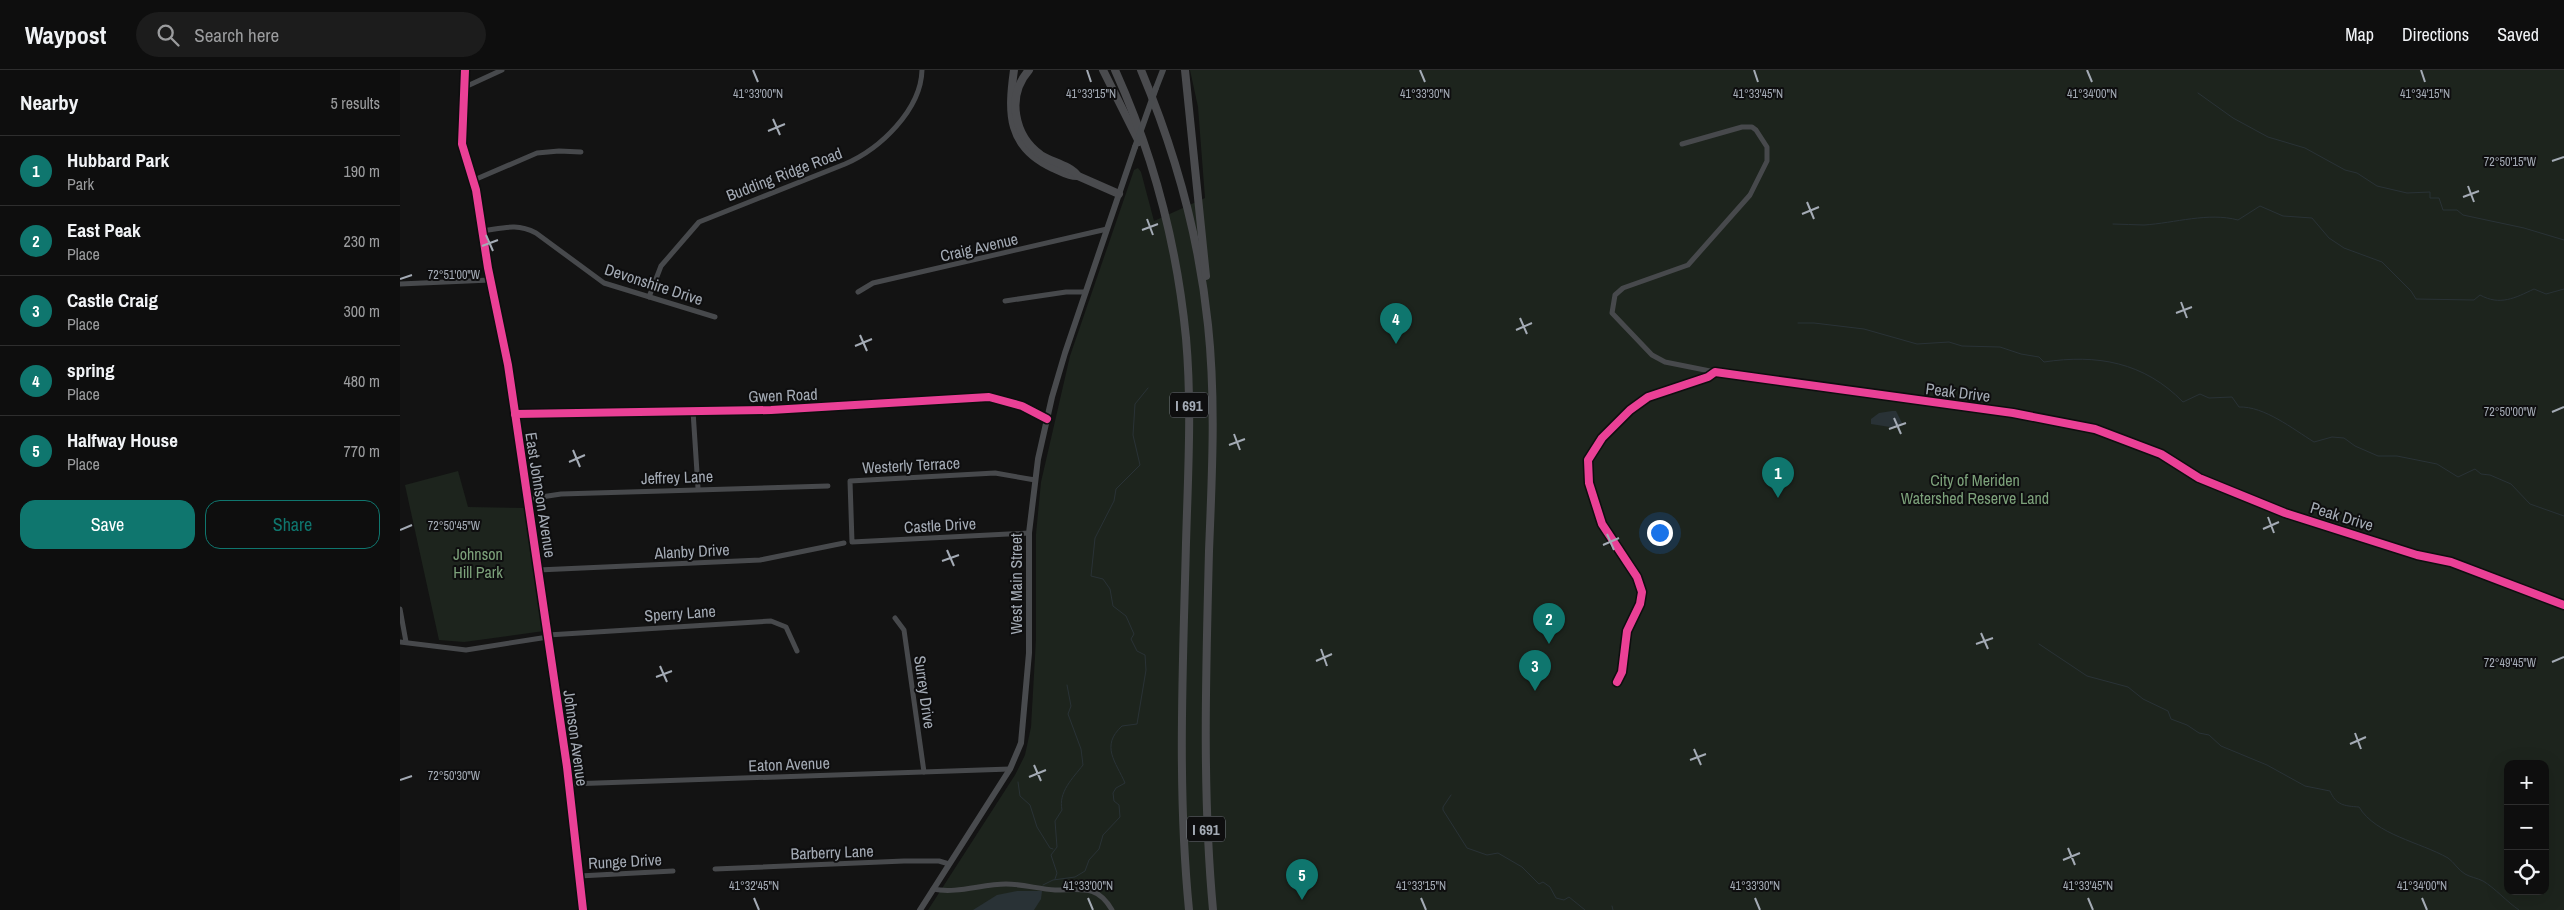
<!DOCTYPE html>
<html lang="en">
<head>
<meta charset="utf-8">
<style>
  body { margin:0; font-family:"Archivo Narrow",sans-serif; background:#1c1c1c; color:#f1f3f6 }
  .controls { position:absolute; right:15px; bottom:15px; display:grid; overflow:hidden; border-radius:10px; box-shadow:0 5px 20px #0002 }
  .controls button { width:45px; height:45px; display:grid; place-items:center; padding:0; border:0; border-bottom:1px solid #2e2e2e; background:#0e0e0e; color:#f1f3f6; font:25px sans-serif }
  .you { position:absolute; left:1259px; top:462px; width:18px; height:18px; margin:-12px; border:4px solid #fff; border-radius:50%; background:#1a73e8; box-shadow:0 0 0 8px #1a73e833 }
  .badge { display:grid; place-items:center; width:32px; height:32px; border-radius:50%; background:#0f766e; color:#fff; font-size:16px; font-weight:700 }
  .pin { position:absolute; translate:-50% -41px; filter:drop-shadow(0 1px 2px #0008) }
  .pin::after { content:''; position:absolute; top:26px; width:18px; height:15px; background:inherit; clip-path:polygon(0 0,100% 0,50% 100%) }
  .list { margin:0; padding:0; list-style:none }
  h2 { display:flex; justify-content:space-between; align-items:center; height:65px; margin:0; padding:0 20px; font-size:21px }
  h2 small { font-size:16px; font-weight:400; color:#9b9c9e }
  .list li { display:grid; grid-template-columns:32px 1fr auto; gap:15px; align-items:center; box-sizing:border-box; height:70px; padding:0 20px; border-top:1px solid #2e2e2e }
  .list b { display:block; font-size:19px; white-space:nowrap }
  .list p { margin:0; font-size:16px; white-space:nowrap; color:#9b9c9e }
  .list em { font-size:16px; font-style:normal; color:#9b9c9e }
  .actions { display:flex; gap:10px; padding:15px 20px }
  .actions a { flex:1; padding:11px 0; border:1px solid #0f766e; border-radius:15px; text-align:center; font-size:18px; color:#0f766e }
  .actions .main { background:#0f766e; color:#fff }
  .icon { flex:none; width:28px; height:28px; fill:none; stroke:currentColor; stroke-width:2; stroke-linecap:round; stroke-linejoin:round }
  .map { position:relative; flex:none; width:2164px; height:840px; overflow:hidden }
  header { display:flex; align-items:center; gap:30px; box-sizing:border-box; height:70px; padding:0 25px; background:#0e0e0e; border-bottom:1px solid #2e2e2e }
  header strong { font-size:24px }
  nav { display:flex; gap:28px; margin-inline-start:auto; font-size:18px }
  .search { width:350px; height:45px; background:#1c1c1c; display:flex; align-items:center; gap:12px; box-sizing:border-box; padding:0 18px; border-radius:28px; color:#9b9c9e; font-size:19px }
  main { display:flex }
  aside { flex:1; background:#0e0e0e }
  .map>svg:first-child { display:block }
</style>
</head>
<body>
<header>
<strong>Waypost</strong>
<div class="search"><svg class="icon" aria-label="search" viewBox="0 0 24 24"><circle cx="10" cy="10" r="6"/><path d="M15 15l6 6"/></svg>Search here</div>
<nav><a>Map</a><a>Directions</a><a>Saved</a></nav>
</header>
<main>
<aside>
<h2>Nearby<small>5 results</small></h2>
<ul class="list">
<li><span class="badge">1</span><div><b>Hubbard Park</b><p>Park</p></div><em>190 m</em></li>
<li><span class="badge">2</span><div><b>East Peak</b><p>Place</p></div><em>230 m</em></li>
<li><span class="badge">3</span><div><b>Castle Craig</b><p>Place</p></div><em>300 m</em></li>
<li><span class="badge">4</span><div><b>spring</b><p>Place</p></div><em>480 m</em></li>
<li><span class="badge">5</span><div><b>Halfway House</b><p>Place</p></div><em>770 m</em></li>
</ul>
<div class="actions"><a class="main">Save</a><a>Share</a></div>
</aside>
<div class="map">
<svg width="2164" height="840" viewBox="0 0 2164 840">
  <rect width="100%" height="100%" fill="#131313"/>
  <!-- green -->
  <g fill="#1d241d" fill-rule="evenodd">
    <path d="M790,0H2164V840H528L615,705L625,685L631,657L636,569V464L641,412L670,286L734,100L738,98L741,102L754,151L805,128L798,37ZM2108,694H2145V821H2108Z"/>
    <path d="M58,401L68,437L125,438L144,561L64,572L39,570L5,415Z"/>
  </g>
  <!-- water -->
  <g fill="#293236">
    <path d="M1492,341H1496L1503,355L1490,357L1471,354V349L1479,343Z"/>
    <path d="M617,821H642L641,829L634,840H573L597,825Z"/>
  </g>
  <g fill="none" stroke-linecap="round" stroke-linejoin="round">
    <!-- stream -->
    <g stroke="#293236" stroke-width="1">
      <path d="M1798,23L1833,48L1868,67L1905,78L1945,100L1957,103L1977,116L2007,123L2030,122V128H2039L2043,140H2057L2063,145L2124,158L2164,170"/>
      <path d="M1713,154C1723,154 1734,155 1744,155C1775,153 1808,142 1838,150L1860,136L1883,146L1912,148L1929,168L1944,178L1982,192L2011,221L2016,229L2074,230L2080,225C2100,236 2115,228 2134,219L2146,224L2164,219"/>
      <path d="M1398,253H1414L1464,259L1517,274L1549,272L1562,276L1600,277L1621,284L1639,287L1644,292C1697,284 1744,292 1783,332L1800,324L1809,328L1832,327L1839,337C1864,336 1893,359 1914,372L1932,367L1944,368L1955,376L1978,386H1997L2037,394L2058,407L2075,399L2081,404L2090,405L2111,414L2130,434L2164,446"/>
      <path d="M1639,574L1687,606L1728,617L1743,629L1768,641L1771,649L1787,655L1799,663L1809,665L1821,676L1867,695L1905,716L1930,721C1936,735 1944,736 1959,737C1976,765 2020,772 2048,788C2054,792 2058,800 2065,804C2070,807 2077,808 2083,811C2095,818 2107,832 2119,840"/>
      <path d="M618,712L620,726L630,735L637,757L650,778L653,779"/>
      <path d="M1051,725L1043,737V740L1067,778L1087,785L1098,783L1122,797L1139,814L1143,812L1150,817L1156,828L1164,830L1169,827L1185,840"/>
      <path d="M655,809L657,803L651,785L657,777L655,751L662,740C658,722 673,708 683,695L681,679L668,644L671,636L667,615"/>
      <path d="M643,815L653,810L675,807L685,801L689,790L699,779L703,765L720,747L719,735L714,731L713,723L716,718L725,713C716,692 700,676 722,656L737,654L746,600L745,585L737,581L731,569L734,564L726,546L713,536L710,519L703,509L691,506L695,468L714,431L716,419L740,395L733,365L735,334L748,318"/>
      <path d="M1212,836L1213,840"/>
    </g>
    <!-- minor -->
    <g stroke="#47494c" stroke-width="5">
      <path d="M65,0L62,74L76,120L88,198L108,295L167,697L183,840"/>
      <path d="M65,17L102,0"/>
      <path d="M1282,74L1342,57H1352L1356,60L1367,77V91L1350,125L1288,195L1223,218L1215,225L1212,243L1252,285L1265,292L1315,302"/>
      <path d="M74,110L137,83L159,81L181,82"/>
      <path d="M82,161C104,158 116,153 136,163L204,213L315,247"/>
      <path d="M0,214L90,210"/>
      <path d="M458,222L473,213L707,159"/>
      <path d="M249,227L261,196L299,152L445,94C480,79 521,40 522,0"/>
      <path d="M605,231L666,222H685"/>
      <path d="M293,341L298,418"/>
      <path d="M115,344L371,340L589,327L622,336L647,349"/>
      <path d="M128,429L161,424L428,416"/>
      <path d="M629,463L452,472L450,411L595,403L635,410"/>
      <path d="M138,500L360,490L444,473"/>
      <path d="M0,539L6,572"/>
      <path d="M495,548L504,560L524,702"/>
      <path d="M148,565L371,551L386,557L397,581"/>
      <path d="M0,572L66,580L148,567"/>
      <path d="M1217,612L1222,602L1227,561L1240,534L1242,522L1237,507L1202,454L1189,413L1188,390L1202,368L1230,340L1248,327L1308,307L1315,302L1613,343L1695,359L1761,384L1799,408L1885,443L2017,485L2051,492L2164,535"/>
      <path d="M169,714L610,699"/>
      <path d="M315,799L504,791H539L549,794"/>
      <path d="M179,806L273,801"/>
      <path d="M533,819C557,824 582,814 606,814C622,814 639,819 655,820C681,820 697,814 712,840"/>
    </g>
    <!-- major -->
    <g stroke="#494b4e" stroke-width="6">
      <path d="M756,18L763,0"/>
      <path d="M520,840L610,699L621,673L629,583V463L638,389L652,327L665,283L735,77"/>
    </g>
    <!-- highway -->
    <g stroke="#4a4b4e" stroke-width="8">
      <path d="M614,0C608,43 607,77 653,98C661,101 669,107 678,106"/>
      <path d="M629,0C606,26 614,66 641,85C652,92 670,95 678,106L719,124"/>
      <path d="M703,0L739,72"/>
      <path d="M715,0C753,84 777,176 786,268C792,336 788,404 786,473C783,596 777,717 789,840"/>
      <path d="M741,0C775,81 799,167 808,255C816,330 812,406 809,481C806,601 802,720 813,840"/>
      <path d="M785,0L806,206"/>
    </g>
    <!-- major-bridge -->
    <path stroke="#494b4e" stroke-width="6" d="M735,77L756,18"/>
    <!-- cycleway casing -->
    <g stroke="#0e0e0f" stroke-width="11">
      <g id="cycleway">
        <path d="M65,0L62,74L76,120L88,198L108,295L167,697L183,840"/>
        <path d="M115,344L371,340L589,327L622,336L647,349"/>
        <path d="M1217,612L1222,602L1227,561L1240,534L1242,522L1237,507L1202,454L1189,413L1188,390L1202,368L1230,340L1248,327L1308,307L1315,302L1613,343L1695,359L1761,384L1799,408L1885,443L2017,485L2051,492L2164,535"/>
      </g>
    </g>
    <!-- cycleway -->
    <use href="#cycleway" stroke="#ea4096" stroke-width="8"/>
  </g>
  <!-- ticks -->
  <path fill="none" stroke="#a4abb5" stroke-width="2" d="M353,0L358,12M687,0L691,12M1020,0L1025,12M1354,0L1358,12M1687,0L1692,12M2021,0L2025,12M373,49L380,65M368,61L385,54M2152,91L2164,87M2068,116L2074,132M2063,127L2079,121M1407,132L1414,149M1402,144L1419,137M747,149L753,165M742,160L758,154M86,165L93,181M82,176L98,170M0,209L12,205M1781,232L1787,248M1776,243L1792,237M1120,248L1127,264M1116,260L1132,253M460,265L467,281M455,276L472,269M2152,342L2164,337M1494,348L1501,364M1489,359L1506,353M834,364L840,380M829,375L845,369M173,380L180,397M169,392L185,385M1868,447L1874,463M1863,459L1879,452M0,460L12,455M1207,464L1214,480M1203,475L1219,468M547,480L554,496M542,491L559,485M1581,563L1588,579M1576,574L1593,568M921,579L927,596M916,591L932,584M2152,592L2164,587M260,596L267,612M256,607L272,601M1955,663L1961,679M1950,674L1966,667M1294,679L1301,695M1290,690L1306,684M634,695L641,711M629,707L646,700M0,710L12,706M1668,778L1675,795M1663,790L1680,783M354,828L359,840M688,828L693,840M1021,828L1026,840M1355,828L1360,840M1688,828L1693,840M2022,828L2027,840"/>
  <g text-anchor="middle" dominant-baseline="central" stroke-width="4" stroke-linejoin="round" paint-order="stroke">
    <!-- shield labels -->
    <g fill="#0e0e0f" stroke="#777c83" stroke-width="1">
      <rect x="770" y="322.5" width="38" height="25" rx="4"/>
      <rect x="787" y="746.5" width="38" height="25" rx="4"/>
    </g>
    <g font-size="15" font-weight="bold" fill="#a4abb5">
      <text x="789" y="335">I 691</text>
      <text x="806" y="759">I 691</text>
    </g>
    <!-- street labels -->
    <g font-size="16" fill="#a4abb5" stroke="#0e0e0f">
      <text transform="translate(384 104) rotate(-21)">Budding Ridge Road</text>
      <text transform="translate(579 177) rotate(-13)">Craig Avenue</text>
      <text transform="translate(254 214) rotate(18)">Devonshire Drive</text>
      <text transform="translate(1558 322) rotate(7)">Peak Drive</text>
      <text transform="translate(383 325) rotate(-2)">Gwen Road</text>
      <text transform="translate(511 395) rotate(-3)">Westerly Terrace</text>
      <text transform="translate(277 407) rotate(-2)">Jeffrey Lane</text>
      <text transform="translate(141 425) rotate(81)">East Johnson Avenue</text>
      <text transform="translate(1942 446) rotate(17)">Peak Drive</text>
      <text transform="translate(540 455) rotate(-3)">Castle Drive</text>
      <text transform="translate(292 481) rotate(-3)">Alanby Drive</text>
      <text transform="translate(616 514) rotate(-90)">West Main Street</text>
      <text transform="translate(280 543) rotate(-4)">Sperry Lane</text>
      <text transform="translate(525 622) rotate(82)">Surrey Drive</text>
      <text transform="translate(176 668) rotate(82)">Johnson Avenue</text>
      <text transform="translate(389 694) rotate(-2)">Eaton Avenue</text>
      <text transform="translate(432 782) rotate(-2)">Barberry Lane</text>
      <text transform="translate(225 791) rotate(-3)">Runge Drive</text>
    </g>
    <!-- park labels -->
    <g font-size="16" fill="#7ca17a" stroke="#0e0e0f">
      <text x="1575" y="410">City of Meriden<tspan x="1575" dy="18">Watershed Reserve Land</tspan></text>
      <text x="78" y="484">Johnson<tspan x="78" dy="18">Hill Park</tspan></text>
    </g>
  </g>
  <g font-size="12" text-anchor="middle" fill="#a4abb5" stroke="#0e0e0f" stroke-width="4" stroke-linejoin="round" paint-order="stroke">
    <text x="1358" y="28">41°33'45"N</text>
    <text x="358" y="28">41°33'00"N</text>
    <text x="691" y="28">41°33'15"N</text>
    <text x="1025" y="28">41°33'30"N</text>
    <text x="1692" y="28">41°34'00"N</text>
    <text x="2025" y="28">41°34'15"N</text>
    <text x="2110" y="96">72°50'15"W</text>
    <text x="54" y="209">72°51'00"W</text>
    <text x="2110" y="346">72°50'00"W</text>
    <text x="54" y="460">72°50'45"W</text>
    <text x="2110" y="597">72°49'45"W</text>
    <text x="54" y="710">72°50'30"W</text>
    <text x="354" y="820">41°32'45"N</text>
    <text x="688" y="820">41°33'00"N</text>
    <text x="1021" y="820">41°33'15"N</text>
    <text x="1355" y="820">41°33'30"N</text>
    <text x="1688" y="820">41°33'45"N</text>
    <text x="2022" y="820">41°34'00"N</text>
  </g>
</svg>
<div class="controls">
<button>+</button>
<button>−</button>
<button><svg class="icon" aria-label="locate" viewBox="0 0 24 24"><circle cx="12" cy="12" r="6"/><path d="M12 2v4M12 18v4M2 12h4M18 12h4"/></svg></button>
</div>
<div class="you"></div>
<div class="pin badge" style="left:1378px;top:428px">1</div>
<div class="pin badge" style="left:1149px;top:574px">2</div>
<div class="pin badge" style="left:1135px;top:621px">3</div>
<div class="pin badge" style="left:996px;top:274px">4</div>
<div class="pin badge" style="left:902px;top:830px">5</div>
</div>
</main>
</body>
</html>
